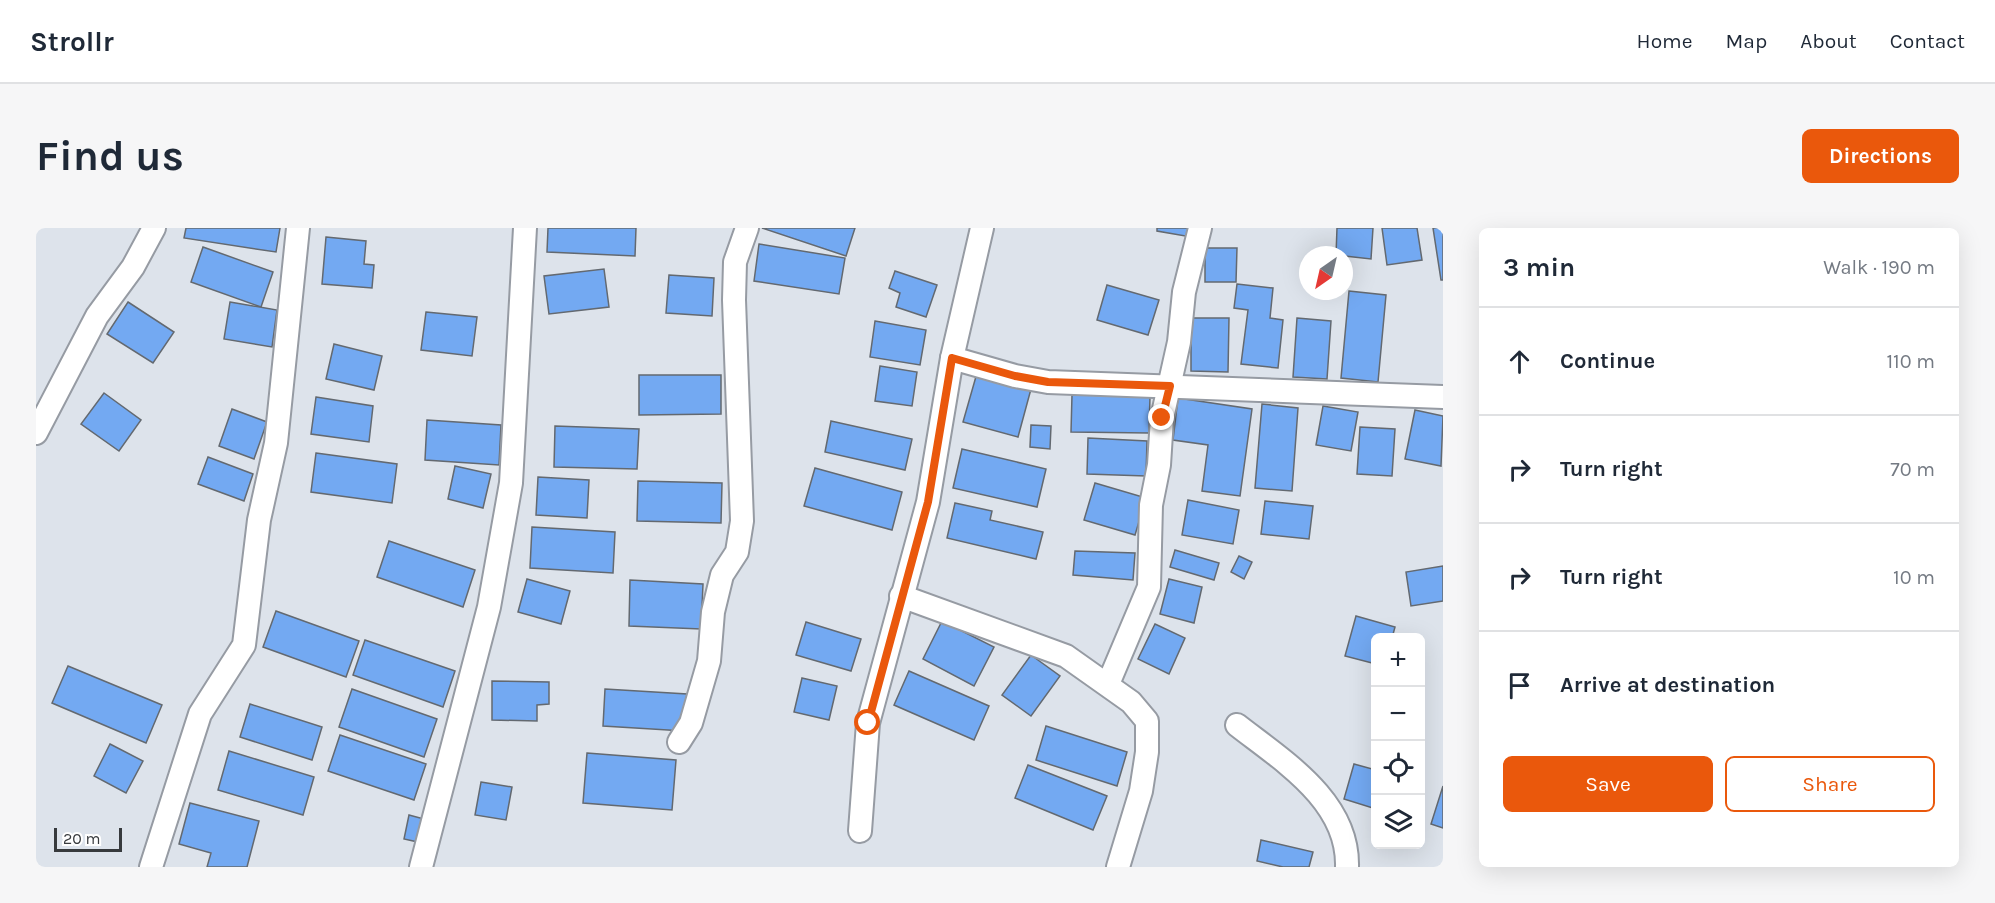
<!DOCTYPE html>
<html lang="en">
<head>
<meta charset="utf-8">
<style>
  body { margin:0; font-family:Karla,sans-serif; background:#f6f6f7; color:#1f2937 }
  .controls { position:absolute; right:18px; bottom:18px; display:grid; overflow:hidden; border-radius:9px; box-shadow:0 6px 24px #0002 }
  .controls button { width:54px; height:54px; display:grid; place-items:center; padding:0; border:0; border-bottom:2px solid #e0e1e3; background:#fff; color:#1f2937; font:30px sans-serif }
  .compass { position:absolute; left:1263px; top:18px; width:54px; height:54px; border-radius:50%; background:#fff; box-shadow:0 6px 24px #0002; rotate:214deg }
  .scale { position:absolute; left:18px; bottom:15px; width:68px; box-sizing:border-box; padding-left:6px; border:3px solid #373a3d; border-top:0; font-size:16px; line-height:21px; white-space:nowrap; color:#373a3d; -webkit-text-stroke:4px #fff; paint-order:stroke }
  .stop { position:absolute; width:18px; height:18px; margin:-14px; border:4px solid #ea580c; border-radius:50%; background:#fff }
  .stop.end { background:#ea580c; border-color:#fff; box-shadow:0 2px 6px #0008 }
  .list { margin:0; padding:0; list-style:none }
  h2 { display:flex; justify-content:space-between; align-items:center; height:78px; margin:0; padding:0 24px; font-size:26px }
  h2 small { font-size:20px; font-weight:400; color:#747a83 }
  .list li { display:grid; grid-template-columns:39px 1fr auto; gap:18px; align-items:center; box-sizing:border-box; height:108px; padding:0 24px; border-top:2px solid #e0e1e3 }
  .list b { display:block; font-size:22px; white-space:nowrap }
  .list em { font-size:20px; font-style:normal; color:#747a83 }
  .actions { display:flex; gap:12px; padding:18px 24px }
  .actions a { flex:1; padding:14px 0; border:2px solid #ea580c; border-radius:9px; text-align:center; font-size:21px; color:#ea580c }
  .actions .main { background:#ea580c; color:#fff }
  .icon { flex:none; width:33px; height:33px; fill:none; stroke:currentColor; stroke-width:2; stroke-linecap:round; stroke-linejoin:round }
  .map { position:relative; flex:none; width:1407px; height:639px; overflow:hidden; border-radius:9px }
  header { display:flex; align-items:center; gap:36px; box-sizing:border-box; height:84px; padding:0 30px; background:#fff; border-bottom:2px solid #e0e1e3 }
  header strong { font-size:28px }
  nav { display:flex; gap:33px; margin-inline-start:auto; font-size:21px }
  .intro { display:flex; align-items:center; justify-content:space-between; box-sizing:border-box; height:144px; padding:0 36px }
  h1 { margin:0; font-size:42px }
  .button { padding:15px 27px; border-radius:9px; background:#ea580c; color:#fff; font-size:21px; font-weight:700 }
  main { display:flex; gap:36px; padding:0 36px }
  aside { flex:1; background:#fff; border-radius:9px; box-shadow:0 6px 24px #0002 }
  .map>svg:first-child { display:block }
</style>
</head>
<body>
<header>
<strong>Strollr</strong>
<nav><a>Home</a><a>Map</a><a>About</a><a>Contact</a></nav>
</header>
<div class="intro"><h1>Find us</h1><a class="button">Directions</a></div>
<main>
<div class="map">
<svg width="1407" height="639" viewBox="0 0 1407 639">
  <rect width="100%" height="100%" fill="#dde3eb"/>
  <!-- building -->
  <g fill="#73a9f2" stroke="#636970" stroke-width="1.5">
    <path d="M150,0H244L240,24L148,10Z"/>
    <path d="M512,0H600L599,28L511,24Z"/>
    <path d="M726,0H819L810,28Z"/>
    <path d="M1121,0H1157L1155,9L1121,3Z"/>
    <path d="M1301,0H1337L1335,31L1300,27Z"/>
    <path d="M1346,0H1381L1386,32L1351,37Z"/>
    <path d="M1397,0H1407V52H1405Z"/>
    <path d="M290,9L330,13L328,36L338,37L336,60L286,56Z"/>
    <path d="M723,16L809,30L803,66L718,53Z"/>
    <path d="M167,19L237,44L225,79L155,54Z"/>
    <path d="M1169,20H1201L1200,54H1169Z"/>
    <path d="M568,41L573,79L513,86L508,48Z"/>
    <path d="M859,43L901,57L890,89L860,79L864,65L853,60Z"/>
    <path d="M633,47L678,50L676,88L630,85Z"/>
    <path d="M1201,56L1237,60L1234,90L1247,92L1242,140L1205,136L1212,82L1198,80Z"/>
    <path d="M1071,57L1123,72L1112,107L1061,92Z"/>
    <path d="M1313,63L1350,67L1342,154L1305,150Z"/>
    <path d="M92,74L138,104L117,135L71,106Z"/>
    <path d="M194,74L241,82L236,119L188,111Z"/>
    <path d="M390,84L441,89L436,128L385,122Z"/>
    <path d="M1155,90H1193L1192,144L1155,143Z"/>
    <path d="M1261,90L1295,93L1291,151L1257,149Z"/>
    <path d="M839,93L890,102L884,137L834,129Z"/>
    <path d="M298,116L346,128L338,162L290,151Z"/>
    <path d="M844,138L881,144L876,178L839,173Z"/>
    <path d="M941,145L995,161L982,209L927,194Z"/>
    <path d="M603,147H685V186L603,187Z"/>
    <path d="M68,165L105,192L83,223L45,196Z"/>
    <path d="M1036,167L1114,168L1113,205L1035,204Z"/>
    <path d="M280,169L337,178L333,214L275,206Z"/>
    <path d="M1142,170L1216,181L1204,268L1166,263L1172,217L1137,212Z"/>
    <path d="M1226,176L1262,180L1256,263L1219,260Z"/>
    <path d="M1287,178L1322,184L1315,223L1280,217Z"/>
    <path d="M196,181L231,194L218,231L183,218Z"/>
    <path d="M1379,182L1407,188L1405,238L1369,231Z"/>
    <path d="M391,192L465,197L463,237L389,232Z"/>
    <path d="M795,193L876,211L869,242L789,224Z"/>
    <path d="M995,197L1015,198L1014,221L994,219Z"/>
    <path d="M519,198L603,201L601,241L518,239Z"/>
    <path d="M1324,199L1359,201L1356,248L1321,246Z"/>
    <path d="M1052,210L1111,213L1110,248L1051,246Z"/>
    <path d="M926,221L1010,241L1001,279L917,260Z"/>
    <path d="M280,225L361,236L356,275L275,264Z"/>
    <path d="M172,229L217,246L208,273L162,256Z"/>
    <path d="M419,238L455,246L447,280L412,271Z"/>
    <path d="M779,240L866,264L856,302L768,278Z"/>
    <path d="M502,249L553,252L551,290L500,287Z"/>
    <path d="M602,253L686,255L685,295L601,293Z"/>
    <path d="M1059,255L1110,270L1099,307L1048,292Z"/>
    <path d="M1152,272L1203,282L1197,316L1146,307Z"/>
    <path d="M1229,273L1277,278L1273,311L1225,306Z"/>
    <path d="M919,275L956,283L954,292L1007,304L1000,331L911,310Z"/>
    <path d="M496,299L579,304L577,345L494,340Z"/>
    <path d="M353,313L439,342L427,379L341,349Z"/>
    <path d="M1139,322L1183,335L1178,352L1134,339Z"/>
    <path d="M1039,323L1099,325L1097,352L1037,347Z"/>
    <path d="M1203,328L1216,334L1208,351L1195,344Z"/>
    <path d="M1407,338V373L1375,378L1370,344Z"/>
    <path d="M491,351L534,363L525,396L482,384Z"/>
    <path d="M1133,351L1166,359L1158,395L1124,386Z"/>
    <path d="M594,352L667,356L665,401L593,398Z"/>
    <path d="M240,383L323,413L310,449L227,419Z"/>
    <path d="M1320,388L1359,399L1356,410H1340V436L1309,428Z"/>
    <path d="M906,393L958,419L938,458L887,431Z"/>
    <path d="M770,394L825,411L815,443L760,427Z"/>
    <path d="M1119,396L1149,410L1133,446L1102,431Z"/>
    <path d="M329,412L419,443L407,479L317,447Z"/>
    <path d="M995,427L1024,448L995,488L966,467Z"/>
    <path d="M32,438L126,477L110,515L16,475Z"/>
    <path d="M873,443L953,478L938,512L858,477Z"/>
    <path d="M766,450L801,458L793,492L758,484Z"/>
    <path d="M456,453L513,454V476L501,477V493L456,492Z"/>
    <path d="M316,461L401,491L388,529L303,499Z"/>
    <path d="M569,461L651,466L648,503L567,498Z"/>
    <path d="M214,476L286,499L276,532L204,509Z"/>
    <path d="M1010,498L1091,524L1081,558L1000,532Z"/>
    <path d="M304,507L390,536L378,572L292,543Z"/>
    <path d="M74,516L107,533L90,565L58,548Z"/>
    <path d="M193,523L278,549L267,587L182,562Z"/>
    <path d="M551,525L640,532L636,582L547,575Z"/>
    <path d="M1318,536L1340,542V581L1308,571Z"/>
    <path d="M992,537L1071,568L1057,602L979,570Z"/>
    <path d="M445,554L476,559L470,592L439,587Z"/>
    <path d="M1407,558V600L1395,596Z"/>
    <path d="M154,575L223,593L211,639H171L175,625L143,616Z"/>
    <path d="M373,587L388,591L382,614L368,611Z"/>
    <path d="M1225,612L1277,624L1273,639H1247L1221,633Z"/>
  </g>
  <g fill="none" stroke-linecap="round" stroke-linejoin="round">
    <!-- minor casing -->
    <g stroke="#969ba3" stroke-width="26">
      <g id="minor">
        <path d="M916,130L979,148L1012,154L1407,169"/>
        <path d="M0,205L61,88L97,39L118,0"/>
        <path d="M865,368L1030,428L1095,474L1111,493V524L1105,563L1082,639"/>
        <path d="M1072,456L1113,359L1115,277L1123,237L1126,190L1143,114L1148,64L1164,0"/>
        <path d="M1201,497C1247,533 1313,573 1311,639"/>
        <path d="M643,514L655,495L673,433L677,384L686,347L701,324L706,293L698,72L699,34L711,0"/>
        <path d="M824,603L832,495L892,274L916,130L946,0"/>
        <path d="M115,639L164,486L208,417L223,292L240,215L262,0"/>
        <path d="M385,639L453,379L475,255L489,0"/>
      </g>
    </g>
    <!-- minor -->
    <use href="#minor" stroke="#fff" stroke-width="22"/>
  </g>
  <g fill="none" stroke-linecap="round" stroke-linejoin="round">
    <!-- route -->
    <path stroke="#ea580c" stroke-width="8" d="M832,495L892,274L916,130L979,148L1012,154L1134,158L1126,190"/>
  </g>
</svg>
<div class="controls">
<button>+</button>
<button>−</button>
<button><svg class="icon" aria-label="locate" viewBox="0 0 24 24"><circle cx="12" cy="12" r="6"/><path d="M12 2v4M12 18v4M2 12h4M18 12h4"/></svg></button>
<button><svg class="icon" aria-label="layers" viewBox="0 0 24 24"><path d="M12 4l9 5-9 5-9-5zM3 14l9 5 9-5"/></svg></button>
</div>
<svg class="compass" viewBox="-18 -18 36 36"><path d="M0-13l5 13h-10z" fill="#e53935"/><path d="M0 13l5-13h-10z" fill="#747a83"/></svg>
<div class="scale">20 m</div>
<div class="stop" style="left:832px;top:495px"></div>
<div class="stop end" style="left:1126px;top:190px"></div>
</div>
<aside>
<h2>3 min<small>Walk · 190 m</small></h2>
<ul class="list">
<li><svg class="icon" aria-label="ahead" viewBox="0 0 24 24"><path d="M12 20V5M6 11l6-6 6 6"/></svg><div><b>Continue</b></div><em>110 m</em></li>
<li><svg class="icon" aria-label="right" viewBox="0 0 24 24"><path d="M7 20v-9h11M14 6l5 5-5 5"/></svg><div><b>Turn right</b></div><em>70 m</em></li>
<li><svg class="icon" aria-label="right" viewBox="0 0 24 24"><path d="M7 20v-9h11M14 6l5 5-5 5"/></svg><div><b>Turn right</b></div><em>10 m</em></li>
<li><svg class="icon" aria-label="arrive" viewBox="0 0 24 24"><path d="M6 21V4h12l-3 4 3 4H6"/></svg><div><b>Arrive at destination</b></div></li>
</ul>
<div class="actions"><a class="main">Save</a><a>Share</a></div>
</aside>
</main>
</body>
</html>
